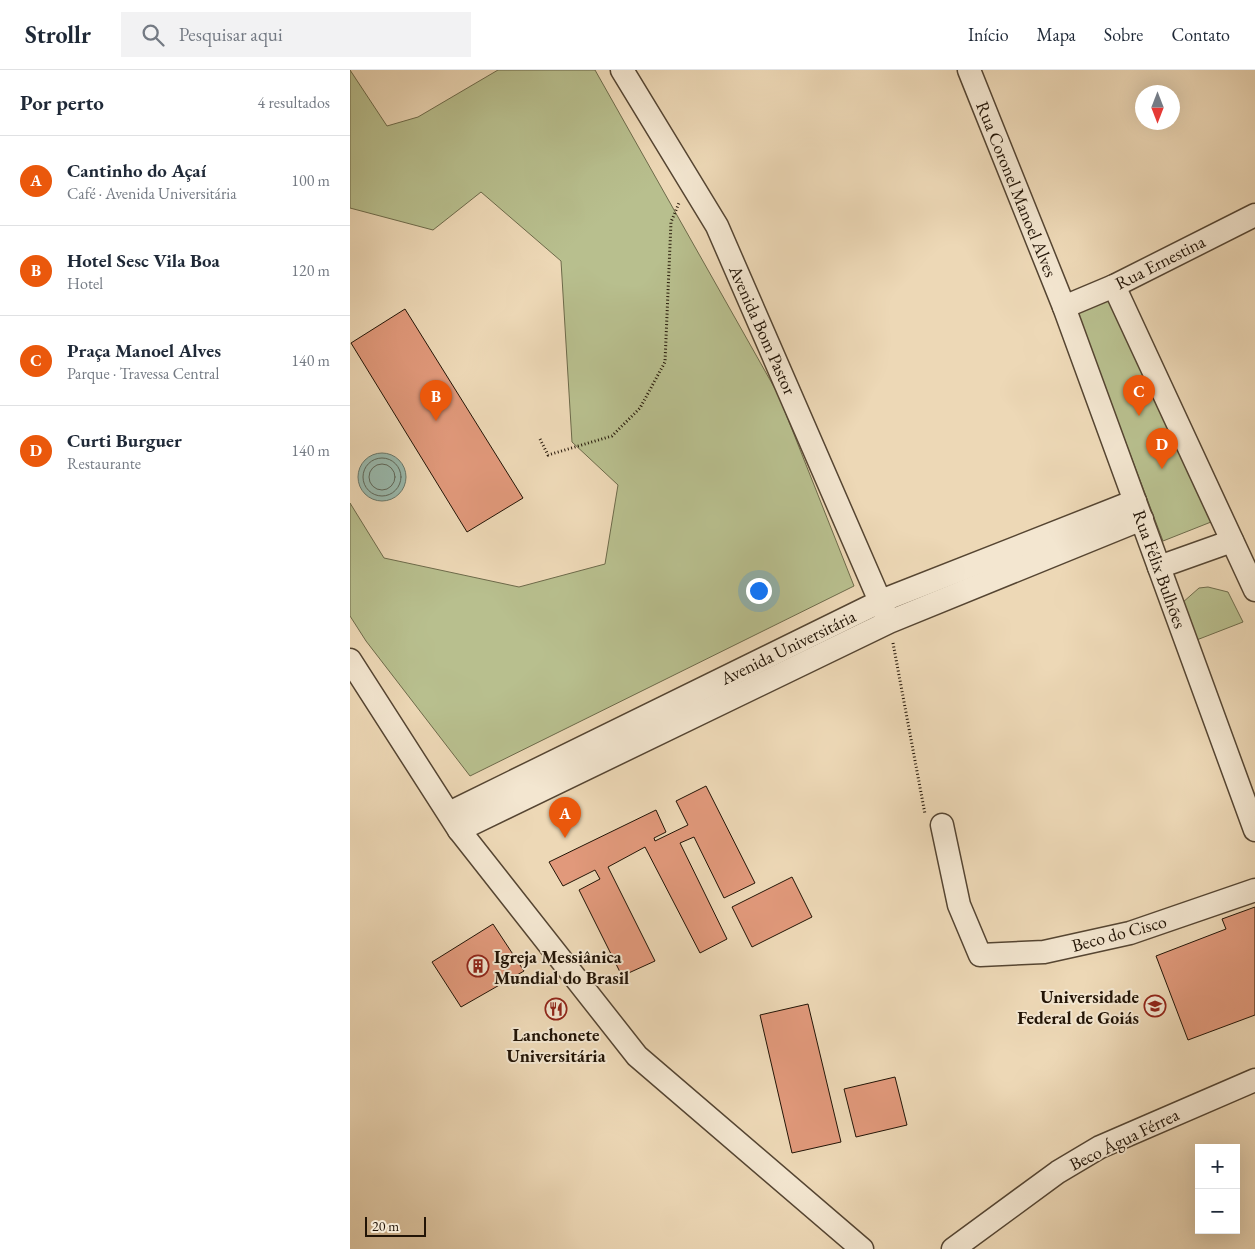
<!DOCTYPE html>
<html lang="pt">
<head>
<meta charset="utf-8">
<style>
  body { margin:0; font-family:"EB Garamond",serif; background:#f2f2f3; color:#1f2937 }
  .controls { position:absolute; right:15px; bottom:15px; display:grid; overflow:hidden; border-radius:0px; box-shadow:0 5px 20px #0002 }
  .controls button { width:45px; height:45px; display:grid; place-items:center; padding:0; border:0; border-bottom:1px solid #e0e1e3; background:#fff; color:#1f2937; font:25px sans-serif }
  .compass { position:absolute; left:785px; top:15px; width:45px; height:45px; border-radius:50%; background:#fff; box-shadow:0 5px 20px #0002; rotate:180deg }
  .scale { position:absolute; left:15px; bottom:12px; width:61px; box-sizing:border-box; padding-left:5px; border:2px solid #221406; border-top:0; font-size:14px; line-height:18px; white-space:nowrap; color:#221406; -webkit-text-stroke:4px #f3e6d0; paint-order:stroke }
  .you { position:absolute; left:408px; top:520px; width:18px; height:18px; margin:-12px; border:4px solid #fff; border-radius:50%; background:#1a73e8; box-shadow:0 0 0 8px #1a73e833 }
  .badge { display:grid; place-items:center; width:32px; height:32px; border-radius:50%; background:#ea580c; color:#fff; font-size:16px; font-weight:700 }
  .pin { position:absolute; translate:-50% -41px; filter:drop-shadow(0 1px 2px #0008) }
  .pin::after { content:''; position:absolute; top:26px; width:18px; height:15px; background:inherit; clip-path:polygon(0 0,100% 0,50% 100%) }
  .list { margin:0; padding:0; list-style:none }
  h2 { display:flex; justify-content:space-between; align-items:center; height:65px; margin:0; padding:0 20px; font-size:21px }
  h2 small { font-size:16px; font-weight:400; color:#747a83 }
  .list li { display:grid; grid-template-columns:32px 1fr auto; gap:15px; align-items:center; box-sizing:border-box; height:90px; padding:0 20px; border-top:1px solid #e0e1e3 }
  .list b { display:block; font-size:19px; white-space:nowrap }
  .list p { margin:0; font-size:16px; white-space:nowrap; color:#747a83 }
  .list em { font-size:16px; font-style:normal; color:#747a83 }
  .icon { flex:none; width:28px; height:28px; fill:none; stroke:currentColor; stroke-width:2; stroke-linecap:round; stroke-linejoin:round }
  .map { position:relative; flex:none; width:905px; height:1179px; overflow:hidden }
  header { display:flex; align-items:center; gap:30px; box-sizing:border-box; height:70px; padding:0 25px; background:#fff; border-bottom:1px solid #e0e1e3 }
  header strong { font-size:24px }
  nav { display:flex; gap:28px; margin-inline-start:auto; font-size:18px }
  .search { width:350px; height:45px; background:#f2f2f3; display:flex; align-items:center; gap:12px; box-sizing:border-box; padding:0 18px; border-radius:0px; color:#747a83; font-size:19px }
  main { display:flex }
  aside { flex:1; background:#fff }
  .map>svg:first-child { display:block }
</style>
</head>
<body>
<header>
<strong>Strollr</strong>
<div class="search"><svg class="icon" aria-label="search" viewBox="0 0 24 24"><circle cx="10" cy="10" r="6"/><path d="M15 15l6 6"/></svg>Pesquisar aqui</div>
<nav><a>Início</a><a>Mapa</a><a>Sobre</a><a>Contato</a></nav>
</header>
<main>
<aside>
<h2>Por perto<small>4 resultados</small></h2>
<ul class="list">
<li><span class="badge">A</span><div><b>Cantinho do Açaí</b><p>Café · Avenida Universitária</p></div><em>100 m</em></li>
<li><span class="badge">B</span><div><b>Hotel Sesc Vila Boa</b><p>Hotel</p></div><em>120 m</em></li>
<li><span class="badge">C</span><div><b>Praça Manoel Alves</b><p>Parque · Travessa Central</p></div><em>140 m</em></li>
<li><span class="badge">D</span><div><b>Curti Burguer</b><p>Restaurante</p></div><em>140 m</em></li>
</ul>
</aside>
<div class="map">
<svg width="905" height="1179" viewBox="0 0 905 1179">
  <rect width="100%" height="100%" fill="#edd8b6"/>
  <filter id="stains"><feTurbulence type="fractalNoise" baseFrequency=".004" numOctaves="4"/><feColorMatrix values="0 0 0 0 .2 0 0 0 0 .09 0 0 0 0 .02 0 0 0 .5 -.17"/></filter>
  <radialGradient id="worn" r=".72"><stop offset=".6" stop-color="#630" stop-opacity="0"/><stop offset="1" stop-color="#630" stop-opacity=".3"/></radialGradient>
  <!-- green -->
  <g fill="#b8bf8e" stroke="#6d6a4a">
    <path d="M0,0L37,56L68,47L148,0H245L428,324L504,516L120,706L16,571L0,546V433L34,488L169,517L255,494L268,415L222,372L211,191L131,122L83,160L0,138Z"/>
    <path d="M759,227L861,452L813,471L726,241Z"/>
    <path d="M858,517L878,522L893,552L844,571L832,533L849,518Z"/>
  </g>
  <!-- water -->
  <circle fill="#99baae" stroke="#69786b" cx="32" cy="407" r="24"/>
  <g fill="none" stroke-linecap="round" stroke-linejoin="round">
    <!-- shore -->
    <g stroke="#5e675a" stroke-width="1">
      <circle cx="32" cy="407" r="19"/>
      <circle cx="32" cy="407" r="13"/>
    </g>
  </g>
  <!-- building -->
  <g fill="#e1997b" stroke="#221406">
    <path d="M55,239L173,428L117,462L1,273Z"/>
    <path d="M356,716L405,813L374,828L344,767L330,773L377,869L350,883L295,777L258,797L305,891L272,906L229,820L250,809L245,800L213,816L199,792L306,740L316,762L304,768L305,771L338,755L326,731Z"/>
    <path d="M442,807L462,847L402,877L382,837Z"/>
    <path d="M905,837V945L838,970L806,886L876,859L872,849Z"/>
    <path d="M143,854L174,901L111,937L82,892Z"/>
    <path d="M458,934L491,1072L442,1083L410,945Z"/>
    <path d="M545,1007L557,1055L506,1067L494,1019Z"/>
  </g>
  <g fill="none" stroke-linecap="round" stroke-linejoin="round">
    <!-- minor casing -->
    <g stroke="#554532" stroke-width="25">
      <g id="minor">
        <path d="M272,0L367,156L536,545"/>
        <path d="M619,0L714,237L905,760"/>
        <path d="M764,216L905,520"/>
        <path d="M714,237L764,216L905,145"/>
        <path d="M809,497L882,471"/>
        <path d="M0,590L109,760L287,986L512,1179"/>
        <path d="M99,743L531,531L785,431"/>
        <path d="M592,755L609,835L630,885L694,882L780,863L905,820"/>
        <path d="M109,760L539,552L792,449"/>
        <path d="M603,1179L708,1102L750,1077L905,1010"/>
      </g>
    </g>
    <!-- path -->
    <g stroke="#221406" stroke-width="3" stroke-dasharray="1 2.5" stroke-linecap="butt">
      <path d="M190,369L198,385L262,366L290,338L315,292L321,152L329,133"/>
      <path d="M543,573L575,744"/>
    </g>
    <!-- minor -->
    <use href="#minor" stroke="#f3e6d0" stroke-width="22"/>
  </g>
  <!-- icons -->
  <defs>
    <g id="building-ring" transform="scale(1.125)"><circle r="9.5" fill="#f3e6d0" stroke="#8f2418" stroke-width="1.5"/><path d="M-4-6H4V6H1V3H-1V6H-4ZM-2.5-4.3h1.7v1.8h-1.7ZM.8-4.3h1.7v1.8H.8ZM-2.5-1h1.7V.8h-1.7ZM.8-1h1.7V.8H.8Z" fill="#8f2418"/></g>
    <g id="university-ring" transform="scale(1.125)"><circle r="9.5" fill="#f3e6d0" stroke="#8f2418" stroke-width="1.5"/><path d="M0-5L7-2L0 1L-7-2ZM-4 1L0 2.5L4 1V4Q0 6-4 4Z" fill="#8f2418"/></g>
    <g id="restaurant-ring" transform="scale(1.125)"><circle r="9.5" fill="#f3e6d0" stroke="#8f2418" stroke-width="1.5"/><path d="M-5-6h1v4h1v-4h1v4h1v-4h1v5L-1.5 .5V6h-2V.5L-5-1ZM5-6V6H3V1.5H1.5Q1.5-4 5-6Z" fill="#8f2418"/></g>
  </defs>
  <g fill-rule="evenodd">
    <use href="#building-ring" x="128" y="896"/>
    <use href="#university-ring" x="805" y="936"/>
    <use href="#restaurant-ring" x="206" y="939"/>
  </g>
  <g text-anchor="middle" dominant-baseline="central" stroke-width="4" stroke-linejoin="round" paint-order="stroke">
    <!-- street labels -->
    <g font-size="18" fill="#221406" stroke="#f3e6d0">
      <text transform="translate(667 119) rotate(68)">Rua Coronel Manoel Alves</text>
      <text transform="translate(810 192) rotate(-27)">Rua Ernestina</text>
      <text transform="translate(413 260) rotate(66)">Avenida Bom Pastor</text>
      <text transform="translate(810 499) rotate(70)">Rua Félix Bulhões</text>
      <text transform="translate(438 577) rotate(-26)">Avenida Universitária</text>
      <text transform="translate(769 863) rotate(-15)">Beco do Cisco</text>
      <text transform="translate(774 1069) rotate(-26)">Beco Água Férrea</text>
    </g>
    <!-- poi labels -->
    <g font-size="18" font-weight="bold" fill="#221406" stroke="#f3e6d0" text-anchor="start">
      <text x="144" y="886">Igreja Messiânica<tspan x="144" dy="21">Mundial do Brasil</tspan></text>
      <text x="789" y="926" text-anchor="end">Universidade<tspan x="789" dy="21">Federal de Goiás</tspan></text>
      <text x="206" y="964" text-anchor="middle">Lanchonete<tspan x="206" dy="21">Universitária</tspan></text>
    </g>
  </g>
  <rect width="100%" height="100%" filter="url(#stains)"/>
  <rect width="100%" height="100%" fill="url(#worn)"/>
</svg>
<div class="controls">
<button>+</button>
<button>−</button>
</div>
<svg class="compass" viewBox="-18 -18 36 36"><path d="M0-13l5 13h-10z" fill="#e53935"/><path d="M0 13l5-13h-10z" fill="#747a83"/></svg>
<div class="scale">20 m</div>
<div class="you"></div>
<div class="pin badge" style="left:215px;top:768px">A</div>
<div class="pin badge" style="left:86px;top:351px">B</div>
<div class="pin badge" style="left:789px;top:346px">C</div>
<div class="pin badge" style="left:812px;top:399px">D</div>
</div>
</main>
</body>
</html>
